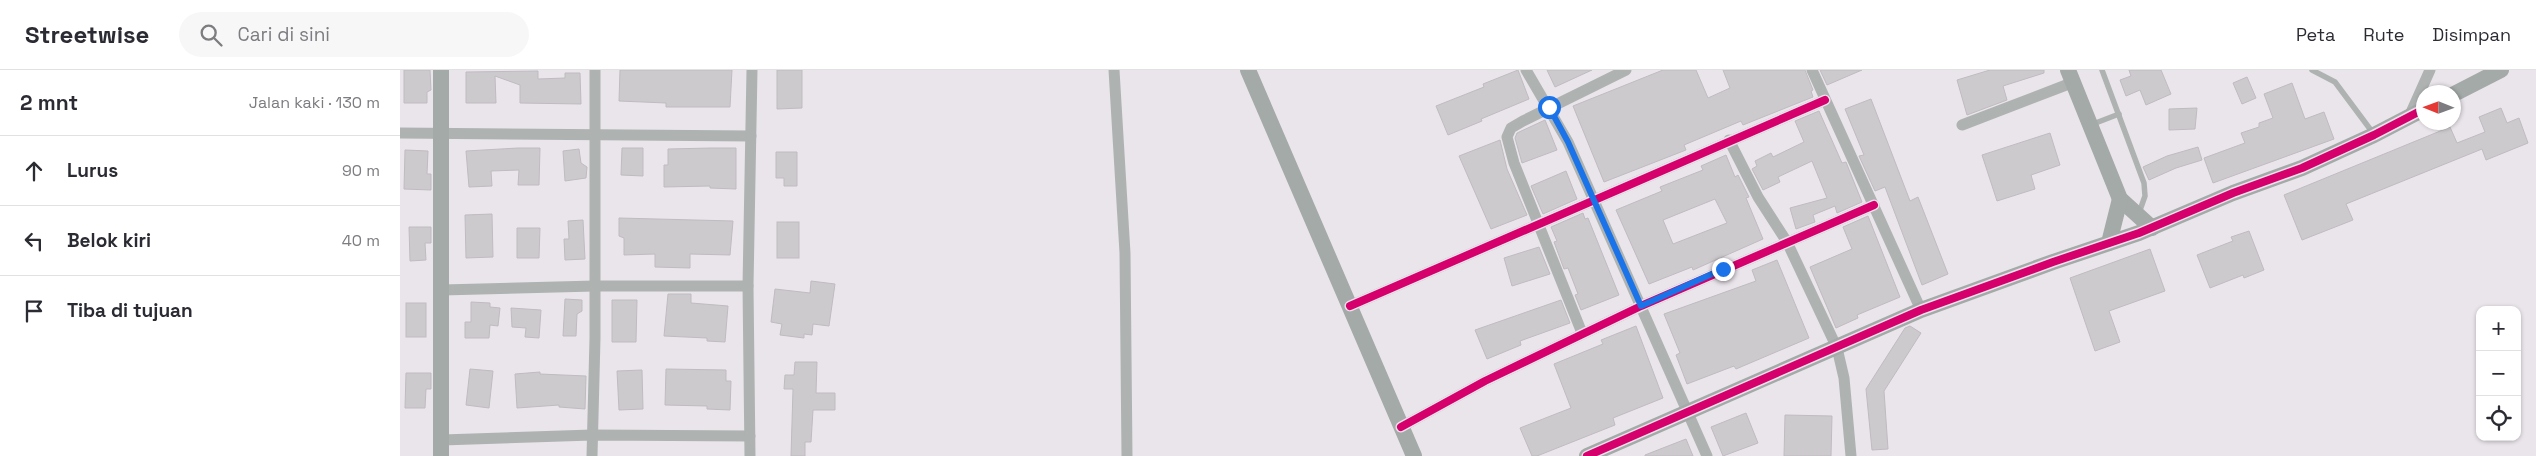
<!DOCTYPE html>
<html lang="id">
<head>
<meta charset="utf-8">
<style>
  body { margin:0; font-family:"Space Grotesk",sans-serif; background:#f7f7f7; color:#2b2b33 }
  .controls { position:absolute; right:15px; bottom:15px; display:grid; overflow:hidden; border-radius:10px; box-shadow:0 1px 4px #0004 }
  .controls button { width:45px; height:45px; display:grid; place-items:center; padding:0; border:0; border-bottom:1px solid #e1e1e2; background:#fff; color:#2b2b33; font:25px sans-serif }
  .compass { position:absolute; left:2016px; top:15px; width:45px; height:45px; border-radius:50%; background:#fff; box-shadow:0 1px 4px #0004; rotate:271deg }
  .stop { position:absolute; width:15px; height:15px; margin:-11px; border:4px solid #1a73e8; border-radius:50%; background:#fff }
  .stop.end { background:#1a73e8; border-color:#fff; box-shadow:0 1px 5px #0008 }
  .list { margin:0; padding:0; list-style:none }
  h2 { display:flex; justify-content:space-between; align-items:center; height:65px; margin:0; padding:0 20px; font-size:21px }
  h2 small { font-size:16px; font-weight:400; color:#7c7c81 }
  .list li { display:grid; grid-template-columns:32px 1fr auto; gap:15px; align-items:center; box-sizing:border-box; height:70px; padding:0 20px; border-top:1px solid #e1e1e2 }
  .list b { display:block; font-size:19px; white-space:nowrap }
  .list em { font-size:16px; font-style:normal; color:#7c7c81 }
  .icon { flex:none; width:28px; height:28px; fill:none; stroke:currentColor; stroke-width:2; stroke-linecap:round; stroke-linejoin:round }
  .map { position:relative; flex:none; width:2136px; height:386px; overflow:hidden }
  header { display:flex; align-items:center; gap:30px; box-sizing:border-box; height:70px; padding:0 25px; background:#fff; border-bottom:1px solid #e1e1e2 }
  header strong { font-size:24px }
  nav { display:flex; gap:28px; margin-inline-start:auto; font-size:18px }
  .search { width:350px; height:45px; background:#f7f7f7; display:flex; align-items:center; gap:12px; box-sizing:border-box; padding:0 18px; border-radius:28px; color:#7c7c81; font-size:19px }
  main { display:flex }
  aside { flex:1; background:#fff }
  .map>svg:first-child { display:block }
</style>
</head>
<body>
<header>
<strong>Streetwise</strong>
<div class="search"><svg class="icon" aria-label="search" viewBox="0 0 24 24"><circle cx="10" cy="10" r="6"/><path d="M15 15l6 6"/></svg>Cari di sini</div>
<nav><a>Peta</a><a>Rute</a><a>Disimpan</a></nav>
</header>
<main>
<aside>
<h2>2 mnt<small>Jalan kaki · 130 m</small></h2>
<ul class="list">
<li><svg class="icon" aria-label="ahead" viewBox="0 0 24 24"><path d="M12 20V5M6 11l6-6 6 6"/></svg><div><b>Lurus</b></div><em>90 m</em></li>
<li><svg class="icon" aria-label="left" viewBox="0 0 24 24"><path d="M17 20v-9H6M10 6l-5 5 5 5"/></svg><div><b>Belok kiri</b></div><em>40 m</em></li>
<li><svg class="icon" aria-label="arrive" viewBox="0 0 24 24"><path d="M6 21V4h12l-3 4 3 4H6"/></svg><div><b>Tiba di tujuan</b></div></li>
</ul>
</aside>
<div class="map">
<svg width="2136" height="386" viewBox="0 0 2136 386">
  <rect width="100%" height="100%" fill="#eae5eb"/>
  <!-- building -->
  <g fill="#cdcace" stroke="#bfbbc0" fill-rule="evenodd">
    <path d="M4,0H30L31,20L27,22V33H4Z"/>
    <path d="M220,0H332L330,37H266V33L219,31Z"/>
    <path d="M377,0H402V38L377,39Z"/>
    <path d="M1118,0L1129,29L1081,49L1082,51L1048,65L1036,36L1084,17L1083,14Z"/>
    <path d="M1147,0H1192L1155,17Z"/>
    <path d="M1263,0H1296L1308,28L1330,18L1323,0H1405L1413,20L1411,21L1413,27L1343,55L1341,51L1284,75L1286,80L1204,112L1173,36Z"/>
    <path d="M1420,0H1462L1427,15Z"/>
    <path d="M1590,0H1644V3L1603,16L1607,30L1567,45L1557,10Z"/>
    <path d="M1729,0H1761L1771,24L1746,35L1740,20L1726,26L1720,10L1731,6Z"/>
    <path d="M138,1V9L165,8V3H180L181,34L120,33V15L95,6L96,33H66V2Z"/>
    <path d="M1847,7L1856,28L1842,34L1833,13Z"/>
    <path d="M1892,13L1905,49L1924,42L1934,69L1813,113L1804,88L1845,73L1841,63L1859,57V53L1873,48L1864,24Z"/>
    <path d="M1471,29L1510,131L1518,127L1548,204L1522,215L1485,117L1475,121L1459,86L1464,85L1445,39Z"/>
    <path d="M1797,38L1795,59L1769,60V39Z"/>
    <path d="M2101,38L2107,53L2119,48L2128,73L2086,90L2082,79L1946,134L1953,150L1902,170L1884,125L2050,57L2057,73L2085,62L2079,47Z"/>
    <path d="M1419,41L1442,93L1446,92L1462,132L1437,143L1435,136L1413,145L1415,152L1396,159L1390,138L1427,128L1412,91L1378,107L1380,112L1363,120L1352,99L1357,96L1355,91L1371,83L1373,87L1404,72L1395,51Z"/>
    <path d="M1145,50L1157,80L1122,93L1115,68L1117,63Z"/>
    <path d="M1650,63L1660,95L1631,105L1635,119L1597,131L1582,85Z"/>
    <path d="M1100,70L1107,99L1127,145L1091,159L1059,86Z"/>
    <path d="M1798,77L1802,90L1776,98L1749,110L1743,97L1767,86Z"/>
    <path d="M118,78H140L139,115H118L119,100L91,101L92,116L69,117L66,81Z"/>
    <path d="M222,78H243V106L221,105Z"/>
    <path d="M311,78H336V119L310,118V116L264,117V95H268V79Z"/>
    <path d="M179,79L181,93L187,97L186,108L165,111L163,81Z"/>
    <path d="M5,80L28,81L27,104H31V120L4,119Z"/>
    <path d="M376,82H397V116H384V108H376Z"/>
    <path d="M1326,85L1335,107L1338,105L1349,127L1346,128L1363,169L1293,200L1292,197L1249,214L1216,140L1262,121L1260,117L1303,100L1301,96ZM1315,129L1327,153L1273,174L1263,150Z"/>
    <path d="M1166,101L1177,129L1143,144L1131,116Z"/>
    <path d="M1183,143L1185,149L1188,148L1219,225L1181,240L1175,225L1178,224L1168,198L1164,199L1154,172L1157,171L1151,157Z"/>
    <path d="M92,144L93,187L66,188L65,145Z"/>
    <path d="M1468,146L1500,227L1457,245L1458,248L1436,258L1410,197L1452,179L1443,157Z"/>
    <path d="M219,148L333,151L330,185L290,184V198L255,197V184L224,185V168L219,166Z"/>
    <path d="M183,150L185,189L165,190L164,169H169L168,151Z"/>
    <rect x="377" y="152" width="22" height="36"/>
    <path d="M9,157H31V173H25L26,190L10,191Z"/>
    <path d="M117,158H140L139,188H117Z"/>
    <path d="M1849,161L1864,200L1844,208L1843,205L1810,218L1797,185L1833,171L1831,167Z"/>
    <path d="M1139,177L1150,204L1112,216L1104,188Z"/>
    <path d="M1750,179L1765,221L1709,241L1720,272L1695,281L1670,208Z"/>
    <path d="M1377,190L1409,268L1336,299L1334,296L1287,314L1276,285L1280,283L1264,244L1356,211L1352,200Z"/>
    <path d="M411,211L435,214L429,256L413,254L412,265L404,264V268L380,265L382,254L371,252L375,219L410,223Z"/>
    <path d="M268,224H291V233L328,236L325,272L307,271V268L264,266Z"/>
    <path d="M165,229L182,230V241L177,244L176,266H163Z"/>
    <path d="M212,230H237L236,272H212Z"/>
    <path d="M1161,230L1170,253L1120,271L1121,275L1087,289L1075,260Z"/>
    <path d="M71,232L90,233V237L100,238L98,256L90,255L89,268H65V252H71Z"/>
    <rect x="6" y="233" width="20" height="34"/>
    <path d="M111,238L141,240L139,268L125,267L126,258L112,257Z"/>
    <path d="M1236,256L1263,328L1213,348L1215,355L1137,386H1132L1120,358L1171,338L1154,294L1203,274L1201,270Z"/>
    <path d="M1510,256L1521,263L1484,321L1488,379L1472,380L1466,319L1505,258Z"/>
    <path d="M395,292H417L416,323H435V340H413L411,372H405V386H391L393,319H384L385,305H394Z"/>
    <path d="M70,299L93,301L89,338L66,335Z"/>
    <path d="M266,299L326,300V311H331L330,340L307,339V336L265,335Z"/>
    <path d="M242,300L243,339L219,340L217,301Z"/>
    <path d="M140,302V304L186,306L185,339L159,337V335L117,338L115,304Z"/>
    <path d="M6,303H31V319H26L25,338H5Z"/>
    <path d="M1346,343L1358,373L1323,386L1311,357Z"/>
    <path d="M1385,345L1432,346L1431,386H1384Z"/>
    <path d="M1286,369L1293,386H1245V385Z"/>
  </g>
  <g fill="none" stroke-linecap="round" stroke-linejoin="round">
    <!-- lane -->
    <g stroke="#aeb3b1" stroke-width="5.5">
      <path d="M1702,0L1744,113L1745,126L1739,143"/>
      <path d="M1912,0L1935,12L1973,63"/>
      <path d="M1693,54L1719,44"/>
    </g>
    <!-- street -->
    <g stroke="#aeb3b1" stroke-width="11">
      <path d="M714,0L725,183L727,386"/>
      <path d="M1126,0L1168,72L1307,386"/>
      <path d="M1412,0L1521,240"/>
      <path d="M2009,47L2030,0"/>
      <path d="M1562,55L1674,12"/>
      <path d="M0,63L351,66"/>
      <path d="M1329,70L1358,127L1387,172L1437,278L1444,308L1451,386"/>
      <path d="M42,220L195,216H348"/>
      <path d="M950,236L1425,30"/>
      <path d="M1182,263L1114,93L1107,67L1111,58L1123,51L1226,0"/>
      <path d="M1001,357L1085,311L1241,236L1474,135"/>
      <path d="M42,370L192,365L350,366"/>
      <path d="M192,386L195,268V0"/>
      <path d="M350,386L348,216L352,0"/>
    </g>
    <!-- secondary -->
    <g stroke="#a3aaa7" stroke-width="16">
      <path d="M41,0V386"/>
      <path d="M848,0L1014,386"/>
      <path d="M1668,0L1720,129L1752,158"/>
      <path d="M2054,24L2101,0"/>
      <path d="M1709,173L1720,129"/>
      <path d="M1187,386L1521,240L1653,192L1739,163L1833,123L1902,98L1974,65L2024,39"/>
    </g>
    <!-- cycleway casing -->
    <g stroke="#ebe3ed" stroke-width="11">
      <g id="cycleway">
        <path d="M950,236L1425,30"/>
        <path d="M1001,357L1085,311L1241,236L1474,135"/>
        <path d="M1187,386L1521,240L1653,192L1739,163L1833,123L1902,98L1974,65L2024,39"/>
      </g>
    </g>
    <!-- cycleway -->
    <use href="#cycleway" stroke="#d6006c" stroke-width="8"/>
  </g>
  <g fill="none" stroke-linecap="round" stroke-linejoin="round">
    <!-- route -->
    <path stroke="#1a73e8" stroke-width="6" d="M1149,37L1168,72L1241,236L1323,199"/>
  </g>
</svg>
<div class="controls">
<button>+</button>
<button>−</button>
<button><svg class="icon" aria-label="locate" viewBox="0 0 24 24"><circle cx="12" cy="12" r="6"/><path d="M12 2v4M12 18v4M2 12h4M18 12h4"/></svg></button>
</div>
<svg class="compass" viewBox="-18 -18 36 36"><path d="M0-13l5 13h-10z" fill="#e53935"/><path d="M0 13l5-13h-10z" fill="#7c7c81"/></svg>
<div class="stop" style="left:1149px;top:37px"></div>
<div class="stop end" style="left:1323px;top:199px"></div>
</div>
</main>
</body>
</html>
